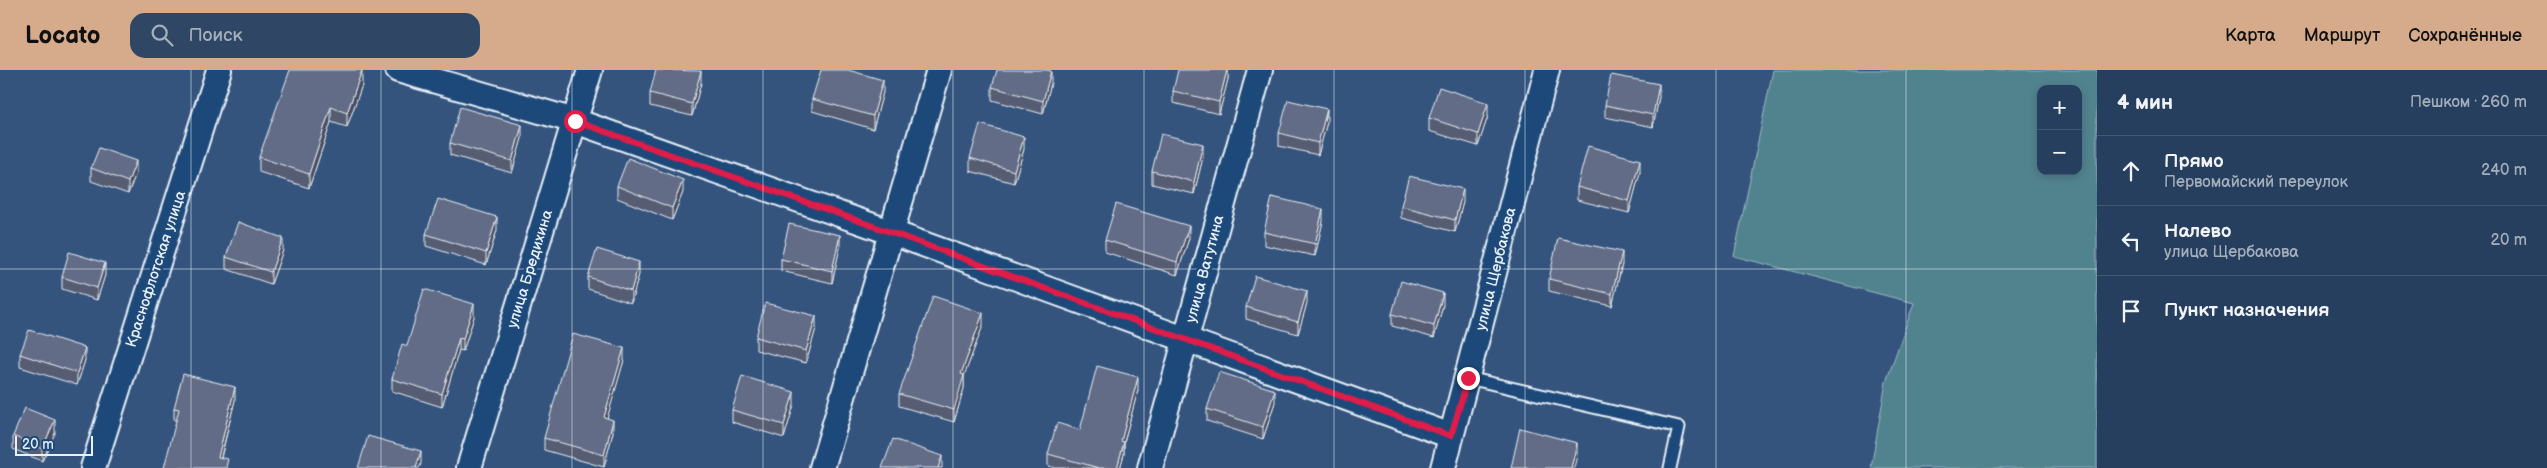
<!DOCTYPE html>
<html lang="ru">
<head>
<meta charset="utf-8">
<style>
  body { margin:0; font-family:"Balsamiq Sans",sans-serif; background:#2f4664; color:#f1f3f6 }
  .controls { position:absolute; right:15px; top:15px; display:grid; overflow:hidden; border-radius:10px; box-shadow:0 2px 8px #0003 }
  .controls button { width:45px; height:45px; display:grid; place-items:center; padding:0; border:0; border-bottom:1px solid #435873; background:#273f5e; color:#f1f3f6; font:25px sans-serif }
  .scale { position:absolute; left:15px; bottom:12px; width:78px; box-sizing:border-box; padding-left:5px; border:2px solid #e8f1f8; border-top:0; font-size:14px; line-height:18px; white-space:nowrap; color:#e8f1f8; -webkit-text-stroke:4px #1f4a7a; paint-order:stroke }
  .stop { position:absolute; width:15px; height:15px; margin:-11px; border:4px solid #e11d48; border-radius:50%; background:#fff }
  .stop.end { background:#e11d48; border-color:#fff; box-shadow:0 1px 5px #0008 }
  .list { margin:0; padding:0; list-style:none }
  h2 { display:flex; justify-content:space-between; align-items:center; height:65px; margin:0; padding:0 20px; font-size:21px }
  h2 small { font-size:16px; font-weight:400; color:#a4afbc }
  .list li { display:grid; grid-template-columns:32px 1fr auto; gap:15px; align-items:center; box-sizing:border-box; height:70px; padding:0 20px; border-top:1px solid #435873 }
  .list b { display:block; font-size:19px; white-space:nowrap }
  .list p { margin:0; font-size:16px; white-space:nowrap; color:#a4afbc }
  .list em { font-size:16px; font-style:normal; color:#a4afbc }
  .icon { flex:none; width:28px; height:28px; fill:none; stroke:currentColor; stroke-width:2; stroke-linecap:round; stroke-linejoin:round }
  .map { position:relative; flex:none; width:2097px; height:398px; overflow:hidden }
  header { display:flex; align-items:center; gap:30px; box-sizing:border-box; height:70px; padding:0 25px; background:#d6ab8b; color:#111 }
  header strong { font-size:24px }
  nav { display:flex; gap:28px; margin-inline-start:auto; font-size:18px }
  .search { width:350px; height:45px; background:#2f4664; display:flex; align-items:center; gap:12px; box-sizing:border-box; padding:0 18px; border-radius:15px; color:#a4afbc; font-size:19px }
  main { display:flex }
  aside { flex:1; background:#273f5e }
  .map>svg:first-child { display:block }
</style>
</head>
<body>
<header>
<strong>Locato</strong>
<div class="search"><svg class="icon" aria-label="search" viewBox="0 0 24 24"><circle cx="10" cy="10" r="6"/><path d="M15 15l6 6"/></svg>Поиск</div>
<nav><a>Карта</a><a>Маршрут</a><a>Сохранённые</a></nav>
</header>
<main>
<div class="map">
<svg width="2097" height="398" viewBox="0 0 2097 398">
  <rect width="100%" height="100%" fill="#34547e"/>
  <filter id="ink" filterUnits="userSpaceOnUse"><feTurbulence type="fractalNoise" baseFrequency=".02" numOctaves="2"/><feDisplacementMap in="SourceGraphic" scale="10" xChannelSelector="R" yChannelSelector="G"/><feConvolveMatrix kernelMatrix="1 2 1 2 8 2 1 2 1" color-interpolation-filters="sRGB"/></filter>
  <g filter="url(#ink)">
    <!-- green -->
    <path fill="#51838e" stroke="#9cbac3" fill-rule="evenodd" d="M1773,0H2097V398H1871L1886,312L1914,233L1734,186ZM2041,19H2078V101H2041Z"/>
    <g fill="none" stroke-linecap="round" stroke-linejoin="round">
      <!-- service casing -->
      <g stroke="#e8f1f8" stroke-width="15">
        <path id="service" d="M1468,308L1679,357L1670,398"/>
      </g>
      <!-- minor casing -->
      <g stroke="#e8f1f8" stroke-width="28">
        <g id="minor">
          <path d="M398,0L575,51L890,162L1451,366"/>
          <path d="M93,398L219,0"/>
          <path d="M469,398L590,0"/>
          <path d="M822,398L939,0"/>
          <path d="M1150,398L1260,0"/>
          <path d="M1443,398L1547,0"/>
        </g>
      </g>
      <!-- service -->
      <use href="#service" stroke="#1f4a7a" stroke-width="11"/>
      <!-- minor -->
      <use href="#minor" stroke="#1f4a7a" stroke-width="24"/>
    </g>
    <!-- wall -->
    <g fill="#565d73" stroke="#e8f1f8">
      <path d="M1228,0V9L1219,44L1173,33V21Z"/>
      <path d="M701,13L692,46L650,36V23Z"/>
      <path d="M1051,13L1043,44L992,30V17Z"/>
      <path d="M362,15L347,57L331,52L309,118L259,102V87Z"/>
      <path d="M883,22L873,59L812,41V29Z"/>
      <path d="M1659,27L1653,57L1605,47V35Z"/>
      <path d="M1488,46L1478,76L1429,61V48Z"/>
      <path d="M1327,52L1318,85L1279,76V63Z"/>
      <path d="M522,68L512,103L450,85V73Z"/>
      <path d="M1024,79L1014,113L970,101V88Z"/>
      <path d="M1203,87L1194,124L1152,114V101Z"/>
      <path d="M91,98L136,103L128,124L91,111Z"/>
      <path d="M1640,102L1629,143L1577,130V117Z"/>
      <path d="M617,116L683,122L672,150L617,128Z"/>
      <path d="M1463,132L1455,162L1401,148V136Z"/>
      <path d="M1323,151L1315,186L1264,175V162Z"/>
      <path d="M497,160L486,195L426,176V164Z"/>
      <path d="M1189,168L1177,205L1105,182V170Z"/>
      <path d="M840,177L832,213L781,201V189Z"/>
      <path d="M283,180L271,214L226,199V187Z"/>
      <path d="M1622,194L1612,236L1549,221V209Z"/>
      <path d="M639,204L631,233L588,219V207Z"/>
      <path d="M105,205L97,230L62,219V207Z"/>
      <path d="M1307,233L1298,264L1246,249V237Z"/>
      <path d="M1443,235L1434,268L1392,256V244Z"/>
      <path d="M474,247L463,281L459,280L442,337L392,321V309L407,276Z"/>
      <path d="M983,255L964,306V318L954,352L899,336V324Z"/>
      <path d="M816,258L806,293L756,280V267Z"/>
      <path d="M20,284L85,290L77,315L20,297Z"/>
      <path d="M624,290L607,348L613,362L604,397L544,380V368Z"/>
      <path d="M1138,320L1124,372V384L1120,398H1056L1048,396V384L1080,360Z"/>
      <path d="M235,330L221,388L228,398L176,350H174V338Z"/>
      <path d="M1275,332L1263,369L1207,351V339Z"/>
      <path d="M794,334L784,368L732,352V340Z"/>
      <path d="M55,363L42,391L13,379V366Z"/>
    </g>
    <!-- shaded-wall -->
    <g fill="#464c5e" stroke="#e8f1f8">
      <path d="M362,0V15L347,57V43Z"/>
      <path d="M1227,0H1228V9L1219,44V32Z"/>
      <path d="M701,1V13L692,46V34Z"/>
      <path d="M1051,1V13L1043,44V31Z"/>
      <path d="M883,10V22L873,59V46Z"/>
      <path d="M1659,14V27L1653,57V45Z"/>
      <path d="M1488,33V46L1478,76V64Z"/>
      <path d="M331,37V52L309,118V104Z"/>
      <path d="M1327,39V52L1318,85V73Z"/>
      <path d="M522,55V68L512,103V91Z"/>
      <path d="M1024,67V79L1014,113V101Z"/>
      <path d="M1203,74V87L1194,124V112Z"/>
      <path d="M1640,90V102L1629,143V131Z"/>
      <path d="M136,91V103L128,124V112Z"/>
      <path d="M683,110V122L672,150V138Z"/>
      <path d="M1463,119V132L1455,162V150Z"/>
      <path d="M1323,139V151L1315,186V174Z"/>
      <path d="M497,147V160L486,195V183Z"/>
      <path d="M1189,156V168L1177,205V192Z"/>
      <path d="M840,165V177L832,213V201Z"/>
      <path d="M283,168V180L271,214V202Z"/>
      <path d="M1622,182V194L1612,236V224Z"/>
      <path d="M639,192V204L631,233V221Z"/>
      <path d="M105,193V205L97,230V218Z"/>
      <path d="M1307,221V233L1298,264V252Z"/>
      <path d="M1443,223V235L1434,268V256Z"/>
      <path d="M474,234V247L463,281V269Z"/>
      <path d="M983,243V255L964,306V318L954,352V340L961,304Z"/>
      <path d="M816,246V258L806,293V281Z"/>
      <path d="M459,268V280L442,337V324Z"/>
      <path d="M85,278V290L77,315V303Z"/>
      <path d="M624,278V290L604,359V347Z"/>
      <path d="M1138,307V320L1121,383V371Z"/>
      <path d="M235,317V330L218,398V387Z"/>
      <path d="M1275,320V332L1263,369V357Z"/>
      <path d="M794,322V334L784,368V355Z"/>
      <path d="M55,350V363L42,391V379Z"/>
      <path d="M613,350V362L604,397V385Z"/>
      <path d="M1124,372V384L1120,398H1117Z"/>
      <path d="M1577,373V385L1574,398H1571Z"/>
      <path d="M421,381V394L419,398H416Z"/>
      <path d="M942,386V398H938Z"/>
    </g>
    <!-- building -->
    <g fill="#646c86" stroke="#e8f1f8">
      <path d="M290,0H362L347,43L331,37L309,104L259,87Z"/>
      <path d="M656,0L701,1L692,34L650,23Z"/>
      <path d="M821,0H848L883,10L873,46L812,29Z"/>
      <path d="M997,0H1046L1051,1L1043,31L992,17Z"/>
      <path d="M1178,0H1227L1219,32L1173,21Z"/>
      <path d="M1611,5L1659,14L1653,45L1605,35Z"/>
      <path d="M1439,17L1488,33L1478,64L1429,48Z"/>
      <path d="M1288,30L1327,39L1318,73L1279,63Z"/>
      <path d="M460,37L522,55L512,91L450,73Z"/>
      <path d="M980,54L1024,67L1014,101L970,88Z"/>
      <path d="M1161,64L1203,74L1194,112L1152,101Z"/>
      <path d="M1588,76L1640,90L1629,131L1577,117Z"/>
      <path d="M99,78L136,91L128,112L91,98Z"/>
      <path d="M628,88L683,110L672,138L617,116Z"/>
      <path d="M1409,106L1463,119L1455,150L1401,136Z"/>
      <path d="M1272,127L1323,139L1315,174L1264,162Z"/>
      <path d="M438,129L497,147L486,183L426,164Z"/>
      <path d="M1116,134L1189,156L1177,192L1105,170Z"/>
      <path d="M238,152L283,168L271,202L226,187Z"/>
      <path d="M789,154L840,165L832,201L781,189Z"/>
      <path d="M1558,168L1622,182L1612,224L1549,209Z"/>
      <path d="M597,179L639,192L631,221L588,207Z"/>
      <path d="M69,182L105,193L97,218L62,207Z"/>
      <path d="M1255,206L1307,221L1298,252L1246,237Z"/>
      <path d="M1401,211L1443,223L1434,256L1392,244Z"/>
      <path d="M424,219L474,234L463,269L459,268L442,324L392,309L402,274L407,276Z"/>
      <path d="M933,226L983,243L961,304L964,305L954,340L899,324Z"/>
      <path d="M765,233L816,246L806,281L756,267Z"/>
      <path d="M29,260L85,278L77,303L20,284Z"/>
      <path d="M573,264L624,278L604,347L613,350L604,385L544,368Z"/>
      <path d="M1097,296L1138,307L1121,371L1124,372L1117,398H1099L1048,384L1057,353L1080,360Z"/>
      <path d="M1219,302L1275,320L1263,357L1207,339Z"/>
      <path d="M183,304L235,317L218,387L228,389L226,398H164L179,339L174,338Z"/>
      <path d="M742,306L794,322L784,355L732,340Z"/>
      <path d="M25,338L55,350L42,379L13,366Z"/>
      <path d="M1520,358L1577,373L1571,398H1511Z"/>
      <path d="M368,366L421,381L416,398H358Z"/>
      <path d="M893,369L942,386L938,398H882Z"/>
    </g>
  </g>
  <g fill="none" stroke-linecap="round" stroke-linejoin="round" filter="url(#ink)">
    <!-- route -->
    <path stroke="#e11d48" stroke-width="6" d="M575,51L890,162L1451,366L1468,308"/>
  </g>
  <!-- grid -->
  <path fill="none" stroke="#e8f1f8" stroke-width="1" stroke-opacity="0.55" d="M191,0V398M381,0V398M572,0V398M763,0V398M953,0V398M1144,0V398M1334,0V398M1525,0V398M1716,0V398M1906,0V398M0,199H2097"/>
  <g text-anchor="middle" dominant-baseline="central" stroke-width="5" stroke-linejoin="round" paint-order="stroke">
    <!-- street labels -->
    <g font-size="15" fill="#e8f1f8" stroke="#1f4a7a">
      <text transform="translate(156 199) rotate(-72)">Краснофлотская улица</text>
      <text transform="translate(530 199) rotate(-73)">улица Бредихина</text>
      <text transform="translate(1205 199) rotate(-75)">улица Ватутина</text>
      <text transform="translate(1496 199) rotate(-76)">улица Щербакова</text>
    </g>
  </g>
</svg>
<div class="controls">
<button>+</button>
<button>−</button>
</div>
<div class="scale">20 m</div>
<div class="stop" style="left:575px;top:51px"></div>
<div class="stop end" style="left:1468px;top:308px"></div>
</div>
<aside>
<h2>4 мин<small>Пешком · 260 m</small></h2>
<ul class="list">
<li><svg class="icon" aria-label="ahead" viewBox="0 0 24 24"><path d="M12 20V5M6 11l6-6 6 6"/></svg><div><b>Прямо</b><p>Первомайский переулок</p></div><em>240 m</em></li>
<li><svg class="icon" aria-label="left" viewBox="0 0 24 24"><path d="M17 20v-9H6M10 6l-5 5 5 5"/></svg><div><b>Налево</b><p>улица Щербакова</p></div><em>20 m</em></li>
<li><svg class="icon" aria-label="arrive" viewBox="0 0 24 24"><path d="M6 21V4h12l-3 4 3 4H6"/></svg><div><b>Пункт назначения</b></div></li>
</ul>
</aside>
</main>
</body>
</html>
